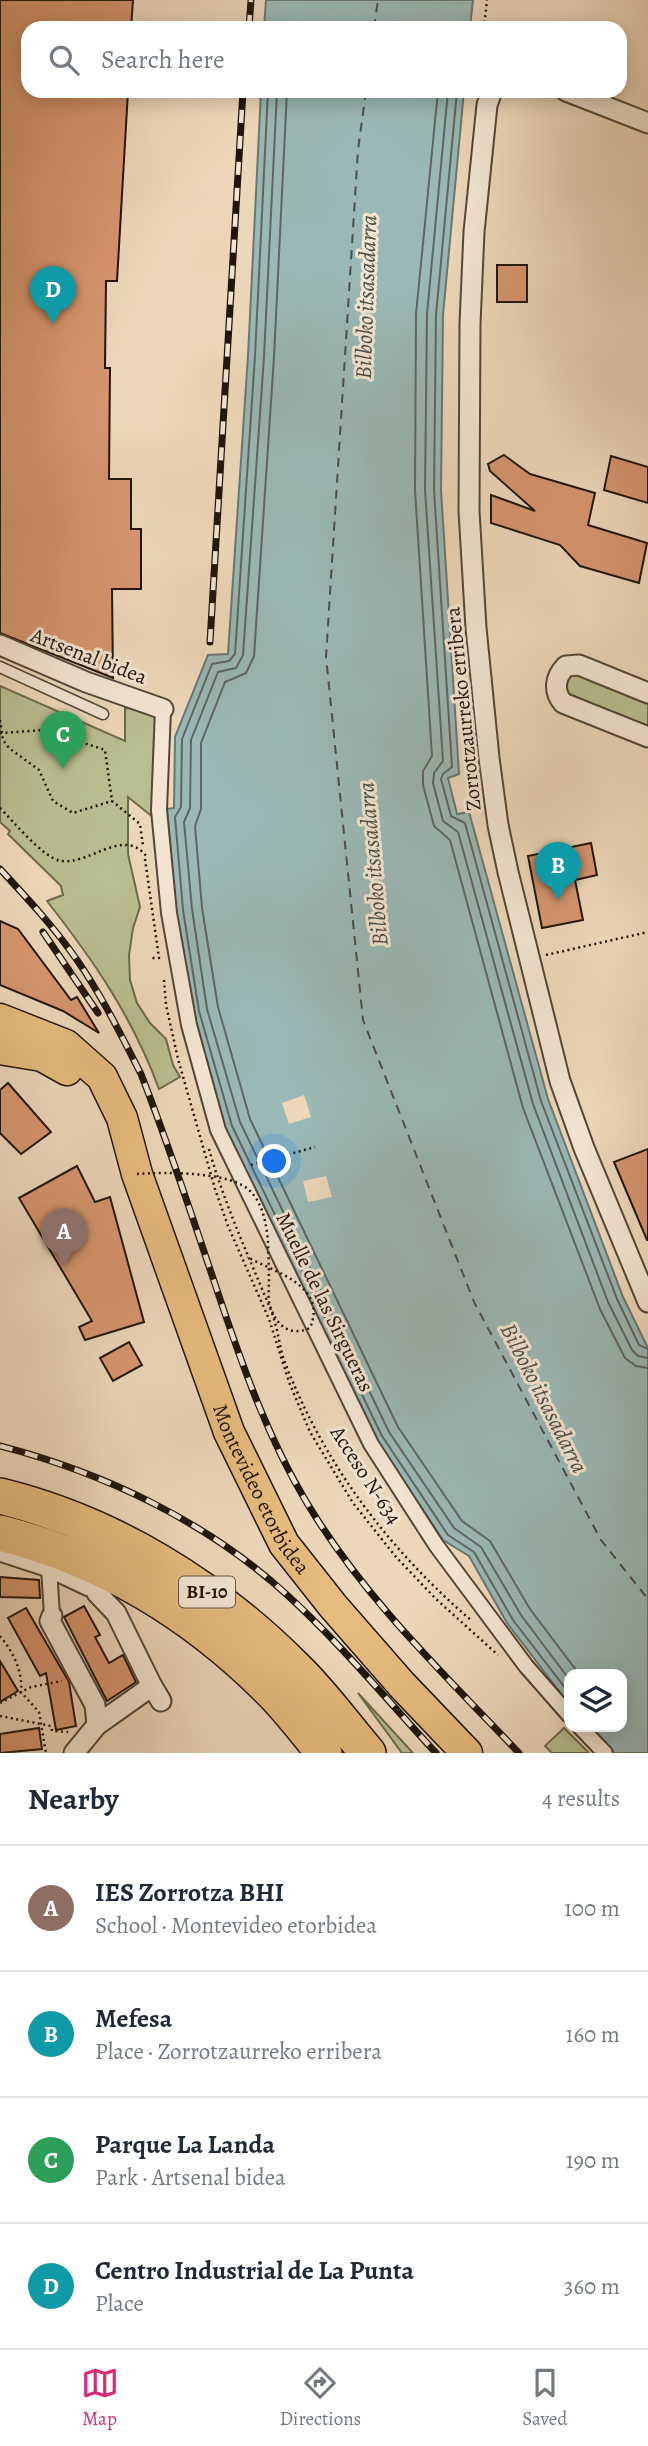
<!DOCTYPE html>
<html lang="en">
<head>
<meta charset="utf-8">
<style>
  body { margin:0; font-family:Alegreya,serif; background:#f2f2f3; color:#1f2937 }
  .controls { position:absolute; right:21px; bottom:21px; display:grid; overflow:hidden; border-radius:14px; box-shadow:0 4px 18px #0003 }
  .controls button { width:63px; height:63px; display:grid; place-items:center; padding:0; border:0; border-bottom:2px solid #e0e1e3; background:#fff; color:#1f2937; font:35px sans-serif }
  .you { position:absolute; left:275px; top:1162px; width:24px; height:24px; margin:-18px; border:5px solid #fff; border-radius:50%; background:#1a73e8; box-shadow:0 0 0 10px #1a73e833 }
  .badge { display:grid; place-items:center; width:46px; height:46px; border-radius:50%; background:#db2777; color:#fff; font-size:23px; font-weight:700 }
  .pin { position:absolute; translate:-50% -58px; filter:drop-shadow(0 2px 4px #0008) }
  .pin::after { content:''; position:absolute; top:37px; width:24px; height:21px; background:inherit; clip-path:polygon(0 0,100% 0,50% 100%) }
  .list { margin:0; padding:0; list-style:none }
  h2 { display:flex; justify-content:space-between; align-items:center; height:91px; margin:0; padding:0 28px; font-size:30px }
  h2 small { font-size:23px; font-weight:400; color:#747a83 }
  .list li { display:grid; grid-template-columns:46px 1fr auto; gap:21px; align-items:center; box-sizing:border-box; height:126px; padding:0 28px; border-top:2px solid #e0e1e3 }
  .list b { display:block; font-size:26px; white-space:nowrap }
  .list p { margin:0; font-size:23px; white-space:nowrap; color:#747a83 }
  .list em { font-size:23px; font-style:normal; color:#747a83 }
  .icon { flex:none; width:38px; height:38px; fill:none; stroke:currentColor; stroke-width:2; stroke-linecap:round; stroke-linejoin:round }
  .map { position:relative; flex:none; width:648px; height:1753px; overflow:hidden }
  .search { position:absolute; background:#fff; box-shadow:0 4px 18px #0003; left:21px; right:21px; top:21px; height:77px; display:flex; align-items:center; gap:18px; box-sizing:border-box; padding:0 24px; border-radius:21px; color:#747a83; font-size:26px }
  .sheet { height:595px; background:#fff }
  nav { display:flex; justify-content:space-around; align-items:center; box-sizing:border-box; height:98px; border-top:2px solid #e0e1e3; background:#fff; font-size:19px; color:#747a83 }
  nav a { display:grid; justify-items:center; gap:4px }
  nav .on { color:#db2777 }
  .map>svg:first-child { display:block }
</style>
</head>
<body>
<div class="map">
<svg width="648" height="1753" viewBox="0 0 648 1753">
  <rect width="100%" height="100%" fill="#edd7ba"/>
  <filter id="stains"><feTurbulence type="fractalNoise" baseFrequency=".00286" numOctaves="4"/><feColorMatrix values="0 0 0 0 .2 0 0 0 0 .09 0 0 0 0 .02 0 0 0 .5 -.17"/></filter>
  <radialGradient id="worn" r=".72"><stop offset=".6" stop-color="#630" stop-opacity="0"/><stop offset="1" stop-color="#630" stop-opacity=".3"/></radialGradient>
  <!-- green -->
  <g fill="#b8be90" stroke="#6c6a4e" stroke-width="2">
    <path d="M571,674H579L648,700V727L567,693L564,683Z"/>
    <path d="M0,686L125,741V708L158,711L154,818L128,797V854L140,907L133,928L129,955L130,980L137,1003L150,1023L166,1039L173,1065L180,1077L159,1089C132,1016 94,961 47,901L63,895L61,886L8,834L10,831L0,822Z"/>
    <path d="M358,1693L413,1753H402Z"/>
    <path d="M564,1728L589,1753H552L545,1746Z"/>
  </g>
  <!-- water -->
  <g fill="#9ab8b5" stroke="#697772" stroke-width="2">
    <path d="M266,0H473L470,28H264Z"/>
    <path d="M261,91H464L443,315L441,490L459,774L448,778L457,814L469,812L548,1099L623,1297L648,1348V1753H614L589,1727H622V1674H569V1704L507,1623L469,1556L443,1540L376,1440L225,1128L192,1013L176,911L167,809L174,808L175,737L208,655L228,654L248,356Z"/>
  </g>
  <!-- pier -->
  <g fill="#edd7ba">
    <path d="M304,1095L311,1117L289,1124L282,1103Z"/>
    <path d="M326,1176L332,1197L308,1202L303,1181Z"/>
  </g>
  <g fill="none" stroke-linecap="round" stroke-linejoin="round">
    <!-- shore -->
    <g stroke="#5d6661" stroke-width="2">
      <path d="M268,91L255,356L235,654L229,661L212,664L182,739L181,807L175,817L183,910L199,1011L232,1126L382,1436L448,1535L474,1552L513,1620L569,1693"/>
      <path d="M277,91L264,357L243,655L236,668L218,672L191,740L190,808L184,822L192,909L207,1009L240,1122L389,1432L454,1528L481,1547L521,1615L569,1679"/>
      <path d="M287,91L274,357L254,656L246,673L225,682L201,743V809L195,826L202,908L218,1007L250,1119L398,1427L462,1521L490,1541L530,1609L579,1674"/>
      <path d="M438,91L416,314L415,490L432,756L423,771V785L434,826L450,840L523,1108L600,1309L625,1358L636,1366L648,1368"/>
      <path d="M448,91L427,314L425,490L443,761L434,773L433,783L443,821L458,832L533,1104L608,1302L632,1350L638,1356L648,1358"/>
      <path d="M457,91L436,315L434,490L452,767L443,774L441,779L451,816L465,823L541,1101L617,1299L639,1345L648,1349"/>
    </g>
    <!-- ferry -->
    <g stroke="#4b4e48" stroke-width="2" stroke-dasharray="9 7" stroke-linecap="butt">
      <path d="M374,28L378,0"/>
      <path d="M366,91L358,150L326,657L363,1020L474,1302L601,1540L648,1599"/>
    </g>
  </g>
  <!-- building -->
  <g fill="#d6956e" stroke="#20150d" stroke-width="2">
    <path d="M0,0H133L131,28H28V91H128L117,281H106L105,368H110L109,479H131V529H141V589H112L113,678L0,633Z"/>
    <rect x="497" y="265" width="30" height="37"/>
    <path d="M504,455L530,474L595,493L588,525L647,543L639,583L580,566L560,545L491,523V495L535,511L490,471L488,464Z"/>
    <path d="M611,456L648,467V503L604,490Z"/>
    <path d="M591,843L597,875L575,880L583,920L542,928L528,856Z"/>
    <path d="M0,921L18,929L71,1000L77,997L99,1033L63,1011L0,985Z"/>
    <path d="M8,1083L51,1132L21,1154L0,1133V1090Z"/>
    <path d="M648,1149V1240H647L614,1162Z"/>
    <path d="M77,1166L95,1202L110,1197L144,1322L85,1340L79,1327L92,1321L19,1198Z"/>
    <path d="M129,1342L142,1365L113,1381L100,1358Z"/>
    <path d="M0,1577L39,1580L40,1598L0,1597Z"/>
    <path d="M84,1606L100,1635L95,1637L109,1663L123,1655L136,1682L107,1701L64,1617Z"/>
    <path d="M26,1608L69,1682L76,1726L56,1730L46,1673L40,1676L8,1618Z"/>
    <path d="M0,1661L18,1691L0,1702Z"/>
    <path d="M39,1728L42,1749L0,1753V1734Z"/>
  </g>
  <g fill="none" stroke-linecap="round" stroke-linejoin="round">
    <!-- service casing -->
    <g stroke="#534638" stroke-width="13">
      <path id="service" d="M0,667L103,714"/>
    </g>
    <!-- pedestrian casing -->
    <g stroke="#534638" stroke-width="18">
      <g id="pedestrian">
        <path d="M163,709L159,810L169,913L189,1025L218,1130L371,1444L436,1545L526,1666L569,1715"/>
        <path d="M49,1567L52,1616"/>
        <path d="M580,1727L605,1753"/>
      </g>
    </g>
    <!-- minor casing -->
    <g stroke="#534638" stroke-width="23">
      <g id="minor">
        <path d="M492,91L487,105L474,232L470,324L469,511L476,628L489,758L498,825L508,872L560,1081L584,1148L648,1302"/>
        <path d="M566,91L648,123"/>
        <path d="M0,645L86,682L163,709"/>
        <path d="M648,693L579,665L566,666C555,677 553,691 563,703L648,737"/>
        <path d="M0,1551L49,1567L89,1586"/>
        <path d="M52,1616L50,1621L95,1705L97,1725"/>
        <path d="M152,1686L161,1701"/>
        <path d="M74,1753L97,1725L152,1686L116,1613L97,1593"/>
      </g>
    </g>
    <!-- primary casing -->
    <g stroke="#20150d" stroke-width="33">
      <g id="primary">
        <path id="s1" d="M0,1019L66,1045L102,1077L122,1118L137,1174L229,1432L284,1544L333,1606L402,1685L467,1753"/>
        <path d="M0,1049L42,1056L67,1070"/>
      </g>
    </g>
    <!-- motorway casing -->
    <g stroke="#20150d" stroke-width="38">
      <g id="motorway">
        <path d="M0,1496C113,1524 213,1586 295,1668C322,1694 344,1725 368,1753"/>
        <path d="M0,1533C108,1560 199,1617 276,1696C293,1714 308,1734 324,1753"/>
      </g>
    </g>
    <!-- path -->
    <g stroke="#20150d" stroke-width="2.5" stroke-dasharray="2 3.5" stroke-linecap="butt">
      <path d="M484,28L487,0"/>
      <path d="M0,720L3,740L9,748L39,770L53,801L73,813L112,801"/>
      <path d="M0,733L45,730L105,750L112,801L140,824L143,846"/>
      <path d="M0,808C13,821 43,858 61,861C90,865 124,826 147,857"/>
      <path d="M145,859L159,958H150"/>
      <path d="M546,955L648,932"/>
      <path d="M164,980L166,1005L178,1059L215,1189L228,1226L269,1319L289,1382L310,1432L353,1503L396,1557L436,1599L498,1655"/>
      <path d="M209,1149C225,1206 250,1259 272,1313C278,1329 279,1345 284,1360C323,1463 389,1550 472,1621"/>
      <path d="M251,1165L315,1147"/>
      <path d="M0,1636C13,1652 23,1671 21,1692L39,1712L46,1753"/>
      <path d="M0,1703L31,1687L62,1681"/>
      <path d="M0,1716L51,1726L52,1731L68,1732"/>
    </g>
    <!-- service -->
    <use href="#service" stroke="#f3e5d2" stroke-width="10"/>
    <!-- pedestrian -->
    <use href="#pedestrian" stroke="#f3e5d2" stroke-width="14"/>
    <!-- minor -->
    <use href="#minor" stroke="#f3e5d2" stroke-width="19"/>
    <!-- primary -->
    <use href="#primary" stroke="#e6bc7d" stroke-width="30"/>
    <!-- motorway -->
    <use href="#motorway" stroke="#e6bc7d" stroke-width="35"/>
    <!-- rail casing -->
    <g stroke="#20150d" stroke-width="7">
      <g id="rail">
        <path d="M249,28L251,0"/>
        <path d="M210,642L243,91"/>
        <path d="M0,869C27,898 54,927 77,960C102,996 121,1035 141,1074C168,1143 191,1213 215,1284C240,1359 266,1435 307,1503C364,1598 444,1674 519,1753"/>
        <path d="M43,932L98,1013"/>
        <path d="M0,1446C104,1473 206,1521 286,1594C340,1643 387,1700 436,1753"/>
      </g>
    </g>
    <!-- rail -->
    <use href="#rail" stroke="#f3e5d2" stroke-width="4.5" stroke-dasharray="13" stroke-linecap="butt"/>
    <!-- path-bridge -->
    <path stroke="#20150d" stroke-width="2.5" stroke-dasharray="2 3.5" stroke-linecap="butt" d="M137,1174C164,1172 233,1171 251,1192C271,1213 268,1253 269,1280C269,1287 268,1295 269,1302C274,1323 288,1338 310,1328C328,1286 275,1272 247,1257"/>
  </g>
  <g text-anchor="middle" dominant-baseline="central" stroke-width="6" stroke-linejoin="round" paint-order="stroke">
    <!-- shield labels -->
    <rect fill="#f3e5d2" stroke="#5f5348" stroke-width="2" x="179" y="1576.5" width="56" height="31" rx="5"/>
    <g font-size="19" font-weight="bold" fill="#20150d">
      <text x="207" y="1592">BI-10</text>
    </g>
    <!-- street labels -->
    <g font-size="21" fill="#20150d" stroke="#f3e5d2">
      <text transform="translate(89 656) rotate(21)">Artsenal bidea</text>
      <text transform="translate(463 709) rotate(-96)">Zorrotzaurreko erribera</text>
      <text transform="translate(325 1302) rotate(64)">Muelle de las Sirgueras</text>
      <text transform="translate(366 1475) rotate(57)">Acceso N-634</text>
      <text stroke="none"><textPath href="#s1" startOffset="562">Montevideo etorbidea</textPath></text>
    </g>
    <!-- water labels -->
    <g font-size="23" font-style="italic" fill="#4b4e48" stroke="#f3e5d2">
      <text transform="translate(366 297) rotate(-88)">Bilboko itsasadarra</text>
      <text transform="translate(373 864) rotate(-95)">Bilboko itsasadarra</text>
      <text transform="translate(544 1398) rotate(63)">Bilboko itsasadarra</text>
    </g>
  </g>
  <rect width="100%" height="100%" filter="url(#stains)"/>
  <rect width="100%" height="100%" fill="url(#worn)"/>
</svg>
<div class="controls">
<button><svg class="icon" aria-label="layers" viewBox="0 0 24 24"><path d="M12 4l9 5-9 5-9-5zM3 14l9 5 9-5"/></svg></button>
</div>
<div class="you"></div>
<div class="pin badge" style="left:64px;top:1266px;background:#8d6e63">A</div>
<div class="pin badge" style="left:558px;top:900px;background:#0f9aa8">B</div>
<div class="pin badge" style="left:63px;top:769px;background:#2e9e5b">C</div>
<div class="pin badge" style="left:53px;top:324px;background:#0f9aa8">D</div>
<div class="search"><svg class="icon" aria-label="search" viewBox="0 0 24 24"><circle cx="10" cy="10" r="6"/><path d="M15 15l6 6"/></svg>Search here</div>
</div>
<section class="sheet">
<h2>Nearby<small>4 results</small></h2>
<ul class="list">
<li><span class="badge" style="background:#8d6e63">A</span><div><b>IES Zorrotza BHI</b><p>School · Montevideo etorbidea</p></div><em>100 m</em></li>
<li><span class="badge" style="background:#0f9aa8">B</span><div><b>Mefesa</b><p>Place · Zorrotzaurreko erribera</p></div><em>160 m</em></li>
<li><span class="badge" style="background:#2e9e5b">C</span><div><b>Parque La Landa</b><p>Park · Artsenal bidea</p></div><em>190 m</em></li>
<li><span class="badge" style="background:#0f9aa8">D</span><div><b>Centro Industrial de La Punta</b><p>Place</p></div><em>360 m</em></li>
</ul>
</section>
<nav>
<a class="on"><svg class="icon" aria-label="map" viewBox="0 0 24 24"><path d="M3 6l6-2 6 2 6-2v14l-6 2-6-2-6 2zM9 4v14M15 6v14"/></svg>Map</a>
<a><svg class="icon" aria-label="directions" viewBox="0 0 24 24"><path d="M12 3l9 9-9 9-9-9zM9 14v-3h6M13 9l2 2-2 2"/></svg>Directions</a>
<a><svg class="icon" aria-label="saved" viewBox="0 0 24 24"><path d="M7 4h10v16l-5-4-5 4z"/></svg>Saved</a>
</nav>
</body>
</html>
